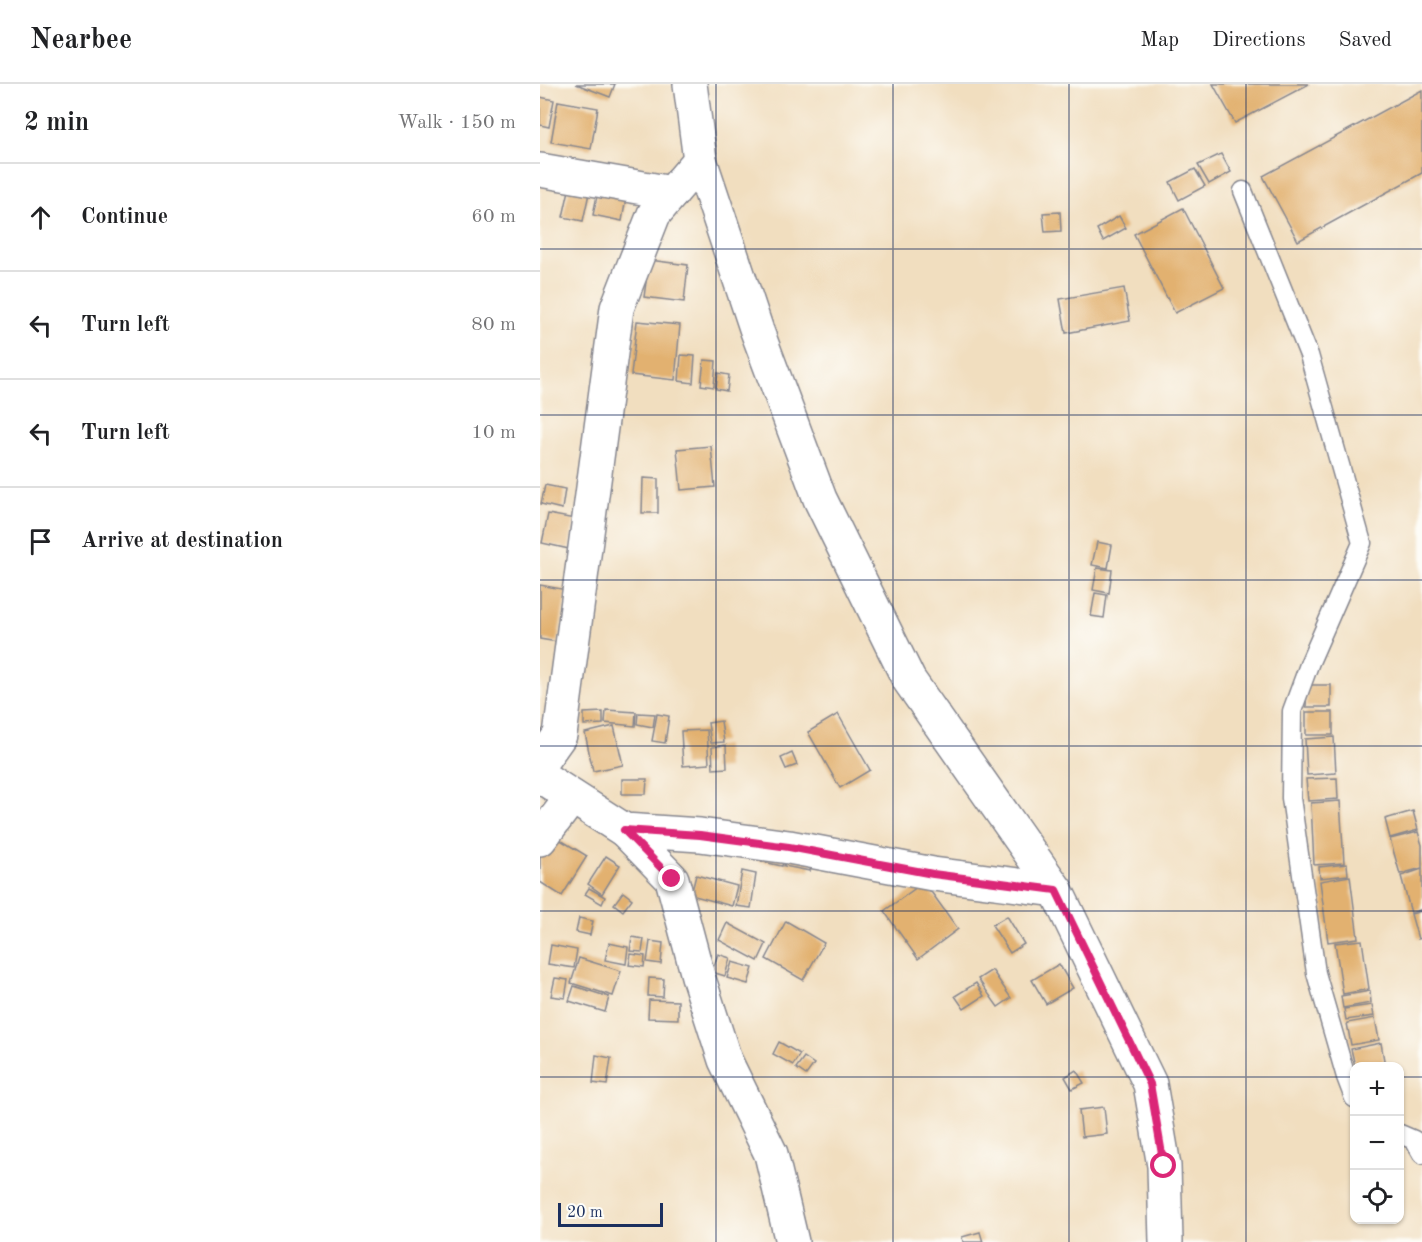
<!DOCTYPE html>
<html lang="en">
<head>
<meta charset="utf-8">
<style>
  body { margin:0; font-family:"Old Standard TT",serif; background:#f6f6f6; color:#202124 }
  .controls { position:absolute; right:18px; bottom:18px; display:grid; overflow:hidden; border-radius:12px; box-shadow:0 2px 4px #0004 }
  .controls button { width:54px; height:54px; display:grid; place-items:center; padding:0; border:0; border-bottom:2px solid #e0e0e0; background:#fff; color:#202124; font:30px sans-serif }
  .scale { position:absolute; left:18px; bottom:15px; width:105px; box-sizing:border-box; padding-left:6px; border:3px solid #1b2f5e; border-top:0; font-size:16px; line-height:21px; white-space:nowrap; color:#1b2f5e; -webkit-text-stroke:4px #fdfcf7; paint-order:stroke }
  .stop { position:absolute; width:18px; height:18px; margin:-14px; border:4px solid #db2777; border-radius:50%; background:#fff }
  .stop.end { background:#db2777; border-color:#fff; box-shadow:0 2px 6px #0008 }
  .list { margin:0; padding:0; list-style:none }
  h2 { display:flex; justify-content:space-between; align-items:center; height:78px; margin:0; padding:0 24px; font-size:26px }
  h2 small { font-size:20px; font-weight:400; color:#757577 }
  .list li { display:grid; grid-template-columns:39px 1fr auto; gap:18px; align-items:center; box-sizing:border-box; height:108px; padding:0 24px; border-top:2px solid #e0e0e0 }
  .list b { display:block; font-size:22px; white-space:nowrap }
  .list em { font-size:20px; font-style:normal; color:#757577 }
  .icon { flex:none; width:33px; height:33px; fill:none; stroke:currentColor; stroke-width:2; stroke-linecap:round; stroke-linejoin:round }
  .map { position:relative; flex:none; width:882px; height:1158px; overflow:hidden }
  header { display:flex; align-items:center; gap:36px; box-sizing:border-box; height:84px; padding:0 30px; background:#fff; border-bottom:2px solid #e0e0e0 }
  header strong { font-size:28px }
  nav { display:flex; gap:33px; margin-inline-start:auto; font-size:21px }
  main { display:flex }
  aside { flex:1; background:#fff }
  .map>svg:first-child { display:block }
</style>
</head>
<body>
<header>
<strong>Nearbee</strong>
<nav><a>Map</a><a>Directions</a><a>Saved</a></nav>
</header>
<main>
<aside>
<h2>2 min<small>Walk · 150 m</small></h2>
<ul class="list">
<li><svg class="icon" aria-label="ahead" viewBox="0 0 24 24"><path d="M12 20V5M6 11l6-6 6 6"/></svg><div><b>Continue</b></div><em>60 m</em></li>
<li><svg class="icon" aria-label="left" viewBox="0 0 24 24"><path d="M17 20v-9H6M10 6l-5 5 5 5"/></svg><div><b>Turn left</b></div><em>80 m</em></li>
<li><svg class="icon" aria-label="left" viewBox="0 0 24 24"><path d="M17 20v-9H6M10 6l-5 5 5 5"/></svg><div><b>Turn left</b></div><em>10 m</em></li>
<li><svg class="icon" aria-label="arrive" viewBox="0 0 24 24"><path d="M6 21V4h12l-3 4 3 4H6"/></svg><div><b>Arrive at destination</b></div></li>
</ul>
</aside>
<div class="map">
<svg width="882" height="1158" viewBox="0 0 882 1158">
  <rect width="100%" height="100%" fill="#fdfcf7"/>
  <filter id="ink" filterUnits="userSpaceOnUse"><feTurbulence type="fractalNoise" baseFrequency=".0167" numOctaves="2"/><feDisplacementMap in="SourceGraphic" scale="12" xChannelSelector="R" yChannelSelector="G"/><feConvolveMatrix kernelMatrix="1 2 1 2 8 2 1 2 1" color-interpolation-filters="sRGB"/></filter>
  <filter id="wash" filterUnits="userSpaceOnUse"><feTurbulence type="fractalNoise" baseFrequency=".008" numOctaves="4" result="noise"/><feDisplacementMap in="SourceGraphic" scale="24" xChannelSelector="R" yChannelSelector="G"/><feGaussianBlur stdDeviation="1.35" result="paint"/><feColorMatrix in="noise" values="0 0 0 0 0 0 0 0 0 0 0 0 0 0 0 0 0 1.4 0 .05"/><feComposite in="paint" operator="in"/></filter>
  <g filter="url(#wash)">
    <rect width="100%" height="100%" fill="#f1debf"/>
    <g id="blocks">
      <!-- building -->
      <g fill="#e2b170">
        <path d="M36,0H75L70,13Z"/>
        <path d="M673,0H769L695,39Z"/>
        <path d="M882,6V89L758,157L723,92Z"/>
        <path d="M0,13L14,16L9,43L0,41Z"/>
        <path d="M18,17L58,24L51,65L11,58Z"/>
        <path d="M681,70L691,88L669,100L658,81Z"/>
        <path d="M655,85L665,102L639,116L630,98Z"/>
        <path d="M31,97L51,100L43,137L23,133Z"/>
        <path d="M59,102L87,108L82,137L53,131Z"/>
        <path d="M643,124L684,204L635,229L594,150Z"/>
        <path d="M520,128L521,147L505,148L503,129Z"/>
        <path d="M579,132L586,144L563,157L557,145Z"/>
        <path d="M109,176L148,181L144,218L104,213Z"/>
        <path d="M584,204L590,237L526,249L520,215Z"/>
        <path d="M97,237L140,241L135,296L91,291Z"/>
        <path d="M141,271L155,272L153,299L139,297Z"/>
        <path d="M164,276L176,277L174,303L161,301Z"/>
        <path d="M178,289L189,291L187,307L176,305Z"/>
        <path d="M171,362L175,403L141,406L137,365Z"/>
        <path d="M103,394L118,395V429H102Z"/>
        <path d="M5,401L25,405L22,425L1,420Z"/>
        <path d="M8,430L35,435L29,465L2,459Z"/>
        <path d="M557,458L572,461L568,484L552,481Z"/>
        <path d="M557,484L572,486L569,509L553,506Z"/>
        <path d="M0,501L27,506L17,558L0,555Z"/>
        <path d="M555,509L567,511L564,534L551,532Z"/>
        <path d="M767,601H791V623H766Z"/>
        <path d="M66,626L96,628L95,642L65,639Z"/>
        <path d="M63,628V640L44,641V629Z"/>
        <rect x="766" y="628" width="27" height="23"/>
        <path d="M98,629L115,630L113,643L97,640Z"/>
        <path d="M117,630L129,632L125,659L112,657Z"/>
        <path d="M298,630L330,686L300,704L268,648Z"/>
        <path d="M181,637L184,658L171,659L168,639Z"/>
        <path d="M74,642L83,681L53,687L45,649Z"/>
        <path d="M167,646L169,680L143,682L141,647Z"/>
        <path d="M794,653L796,689L767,691L765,655Z"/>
        <path d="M186,661L187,684L173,685L172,663Z"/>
        <path d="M252,669L257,681L246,685L241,674Z"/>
        <path d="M797,694L798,715L768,717L766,695Z"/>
        <path d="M82,695H107L106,710H82Z"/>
        <path d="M800,717L804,779L774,781L771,719Z"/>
        <path d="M873,727L878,746L850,754L845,735Z"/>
        <path d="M878,748L882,761V784L860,790L850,755Z"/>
        <path d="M9,749L47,772L22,812L0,798V765Z"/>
        <path d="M221,764L245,769L242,782L218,777Z"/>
        <path d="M246,771L272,776L270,787L244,782Z"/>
        <path d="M66,772L80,781L62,810L48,800Z"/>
        <path d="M807,780L808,791L780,794L779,783Z"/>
        <path d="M882,785V825L871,829L861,792Z"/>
        <path d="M202,787L216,790L211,824L196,822Z"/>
        <path d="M156,791L197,802L192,822L151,811Z"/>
        <path d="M810,792L818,854L788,858L780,797Z"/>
        <path d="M384,798L418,845L378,875L344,827Z"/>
        <path d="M49,804L65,813L62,820L45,810Z"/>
        <path d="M83,808L92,815L83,827L74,820Z"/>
        <path d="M882,827V854L878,855L871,830Z"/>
        <path d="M467,832L484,860L470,869L452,841Z"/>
        <path d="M39,834L53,837L50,851L36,848Z"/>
        <path d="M246,837L284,859L263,896L226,875Z"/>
        <path d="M187,839L226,860L218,877L179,856Z"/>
        <path d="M92,853L104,855L102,868L90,867Z"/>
        <path d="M822,856L829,905L803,910L795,859Z"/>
        <path d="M110,857L123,859L121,880L107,878Z"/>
        <path d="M69,859L88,863L86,880L65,876Z"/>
        <path d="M11,861L37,866L34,884L8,880Z"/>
        <path d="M91,870L105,872L104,883L89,881Z"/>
        <path d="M178,870L190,874L185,892L172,888Z"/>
        <path d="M39,874L81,887L73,912L31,899Z"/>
        <path d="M192,878L213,884L208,900L187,894Z"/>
        <path d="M519,880L533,904L506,920L492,896Z"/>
        <path d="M452,886L471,914L458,923L438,895Z"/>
        <path d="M15,894L28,896L25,914L11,912Z"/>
        <path d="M109,894L124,895L123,913L108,912Z"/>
        <path d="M436,899L444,912L424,925L415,912Z"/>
        <path d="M34,902L69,913L65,928L29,917Z"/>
        <path d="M830,907L831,919L803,924L801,912Z"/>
        <path d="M109,916L138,917V935L108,934Z"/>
        <path d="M832,921L834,932L806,936L804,925Z"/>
        <path d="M835,934L839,956L811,961L807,939Z"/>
        <path d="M239,958L260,970L253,981L233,970Z"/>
        <path d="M841,959L845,982H815L811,965Z"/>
        <path d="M56,971L71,974L67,1001L53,999Z"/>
        <path d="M264,973L274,980L266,991L256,984Z"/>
        <path d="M536,986L544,999L532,1005L525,993Z"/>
        <path d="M564,1023L567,1050L542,1053L539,1026Z"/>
        <path d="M440,1148L443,1158H423L422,1153Z"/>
      </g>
    </g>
  </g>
  <g filter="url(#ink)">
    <use href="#blocks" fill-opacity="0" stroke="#86868e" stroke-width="1.5"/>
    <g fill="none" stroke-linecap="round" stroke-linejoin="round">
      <!-- service casing -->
      <g stroke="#86868e" stroke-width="21">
        <g id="service">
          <path d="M703,107L769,271L822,459L770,578L752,627L751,714L776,889L806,993L814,1014"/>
          <path d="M860,1050L874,1056L882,1070"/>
        </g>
      </g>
      <!-- minor casing -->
      <g stroke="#86868e" stroke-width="36">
        <g id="minor">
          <path d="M150,0L160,76L217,247L280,415L369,596L516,806L610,1000L624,1082L626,1158"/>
          <path d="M0,86L132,109"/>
          <path d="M0,679L20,651L77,224L114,130L160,76"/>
          <path d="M0,692L84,746L160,751L249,763L393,790L516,806"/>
          <path d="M84,746L132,795L158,892L185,976L231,1070L252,1158"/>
          <path d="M0,755L32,713"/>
        </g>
      </g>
      <!-- service -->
      <use href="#service" stroke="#fff" stroke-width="18"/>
      <!-- minor -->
      <use href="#minor" stroke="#fff" stroke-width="33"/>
    </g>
  </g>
  <g fill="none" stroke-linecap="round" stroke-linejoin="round" filter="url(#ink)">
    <!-- route -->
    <path stroke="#db2777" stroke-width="8" d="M132,795L84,746L160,751L249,763L393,790L516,806L610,1000L624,1082"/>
  </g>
  <!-- grid -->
  <path fill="none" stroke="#1b2f5e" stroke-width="1.5" stroke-opacity="0.55" d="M176,0V1158M353,0V1158M529,0V1158M706,0V1158M0,165H882M0,331H882M0,496H882M0,662H882M0,827H882M0,993H814M860,993H882"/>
</svg>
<div class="controls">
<button>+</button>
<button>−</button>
<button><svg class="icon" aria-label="locate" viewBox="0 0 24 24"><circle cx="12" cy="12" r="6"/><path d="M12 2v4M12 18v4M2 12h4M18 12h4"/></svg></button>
</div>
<div class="scale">20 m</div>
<div class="stop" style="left:624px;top:1082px"></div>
<div class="stop end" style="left:132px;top:795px"></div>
</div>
</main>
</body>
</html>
